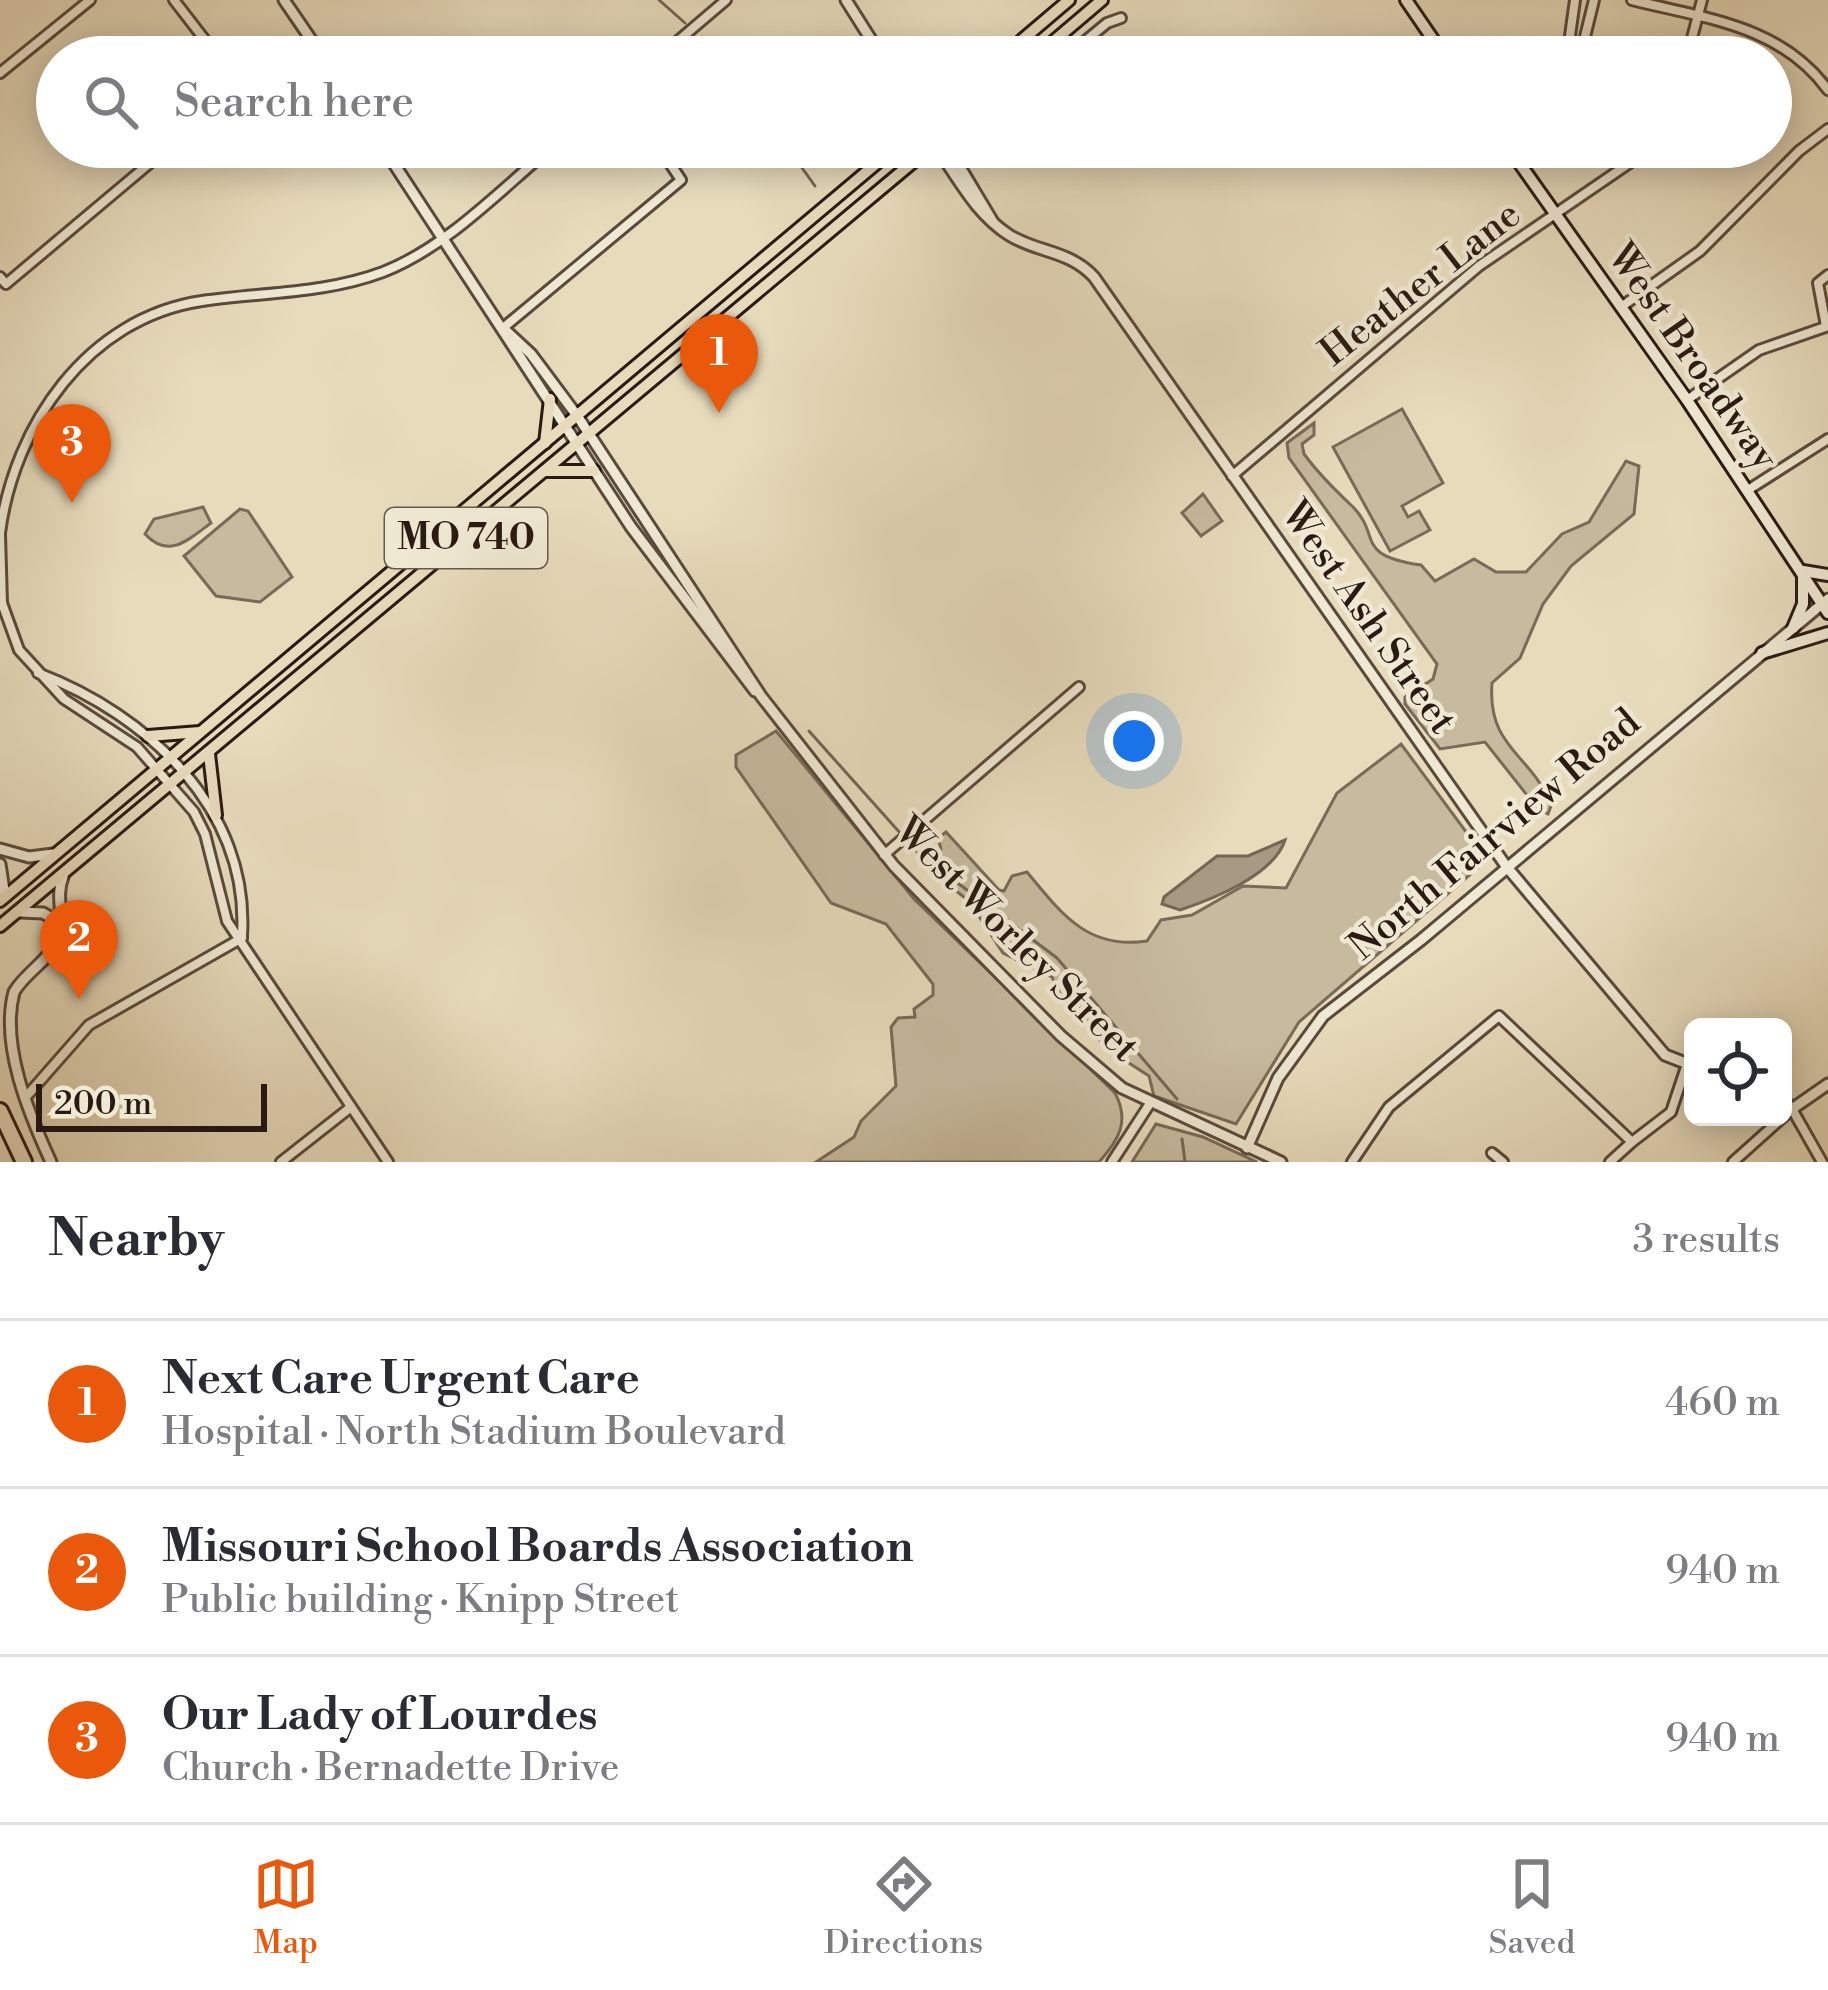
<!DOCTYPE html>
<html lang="en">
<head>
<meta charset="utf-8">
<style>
  body { margin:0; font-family:"Libre Bodoni",serif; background:#f7f7f7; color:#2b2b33 }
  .controls { position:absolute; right:36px; bottom:36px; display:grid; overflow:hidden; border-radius:18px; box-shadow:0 6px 30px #0003 }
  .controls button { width:108px; height:108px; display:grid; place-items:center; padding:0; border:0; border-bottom:3px solid #e1e1e2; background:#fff; color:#2b2b33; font:60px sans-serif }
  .scale { position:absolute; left:36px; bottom:30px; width:231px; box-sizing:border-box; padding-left:12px; border:6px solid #2b1a13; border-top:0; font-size:33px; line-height:42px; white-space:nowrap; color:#2b1a13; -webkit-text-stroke:9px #efe8d3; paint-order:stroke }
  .you { position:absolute; left:1134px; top:741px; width:42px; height:42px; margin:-30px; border:9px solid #fff; border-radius:50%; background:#1a73e8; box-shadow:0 0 0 18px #1a73e833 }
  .badge { display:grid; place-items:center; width:78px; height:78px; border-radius:50%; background:#ea580c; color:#fff; font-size:39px; font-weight:700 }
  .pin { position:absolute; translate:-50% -99px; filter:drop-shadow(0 3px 6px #0008) }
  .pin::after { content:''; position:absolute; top:63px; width:42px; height:36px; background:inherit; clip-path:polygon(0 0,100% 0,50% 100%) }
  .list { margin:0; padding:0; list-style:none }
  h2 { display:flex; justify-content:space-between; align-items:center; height:156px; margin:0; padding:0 48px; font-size:51px }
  h2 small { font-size:39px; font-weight:400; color:#7c7c81 }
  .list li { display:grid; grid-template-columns:78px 1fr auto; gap:36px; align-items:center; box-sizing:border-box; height:168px; padding:0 48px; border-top:3px solid #e1e1e2 }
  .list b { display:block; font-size:45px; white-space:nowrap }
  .list p { margin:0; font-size:39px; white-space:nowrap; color:#7c7c81 }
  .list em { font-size:39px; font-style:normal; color:#7c7c81 }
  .icon { flex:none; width:66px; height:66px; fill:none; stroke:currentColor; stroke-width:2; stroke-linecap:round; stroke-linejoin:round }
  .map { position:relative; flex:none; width:1828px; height:1162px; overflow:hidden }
  .search { position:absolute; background:#fff; box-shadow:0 6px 30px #0003; left:36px; right:36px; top:36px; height:132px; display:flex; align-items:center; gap:30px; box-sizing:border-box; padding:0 42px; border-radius:66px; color:#7c7c81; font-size:45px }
  .sheet { height:660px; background:#fff }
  nav { display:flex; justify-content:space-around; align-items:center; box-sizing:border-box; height:168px; border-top:3px solid #e1e1e2; background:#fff; font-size:33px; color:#7c7c81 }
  nav a { display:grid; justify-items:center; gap:6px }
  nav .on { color:#ea580c }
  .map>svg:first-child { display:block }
</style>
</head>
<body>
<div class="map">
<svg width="1828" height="1162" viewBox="0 0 1828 1162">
  <rect width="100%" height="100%" fill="#e7dbbc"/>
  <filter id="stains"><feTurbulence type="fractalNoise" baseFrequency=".00167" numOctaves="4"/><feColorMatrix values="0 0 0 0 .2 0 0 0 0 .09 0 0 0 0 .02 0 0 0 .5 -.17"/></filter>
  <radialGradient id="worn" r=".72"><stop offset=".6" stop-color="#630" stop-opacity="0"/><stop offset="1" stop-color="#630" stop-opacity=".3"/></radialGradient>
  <!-- green -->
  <g fill="#c7ba9f" stroke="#796a59" stroke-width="3">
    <path d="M1402,409L1443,483L1402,506L1408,517L1419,511L1430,530L1390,551L1333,447Z"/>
    <path d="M1314,423V435L1302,444L1304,454C1318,473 1335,490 1351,505C1383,535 1352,555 1421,565L1435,581L1474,559L1496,572H1526L1562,534L1589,522L1626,461L1639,466L1634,514L1571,566L1543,604L1520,658L1492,683C1487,750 1533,754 1551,806L1548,814L1538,809L1485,742L1440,749L1405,704V697L1433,679L1437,664L1289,458L1287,443Z"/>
    <path d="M1203,494L1222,521L1201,536L1182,513Z"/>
    <path d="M203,507L211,523C189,539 169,560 145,534L154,519Z"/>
    <path d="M240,509L248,511L292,577L260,602L216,596L184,556Z"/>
    <path d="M776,731L914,899L1115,1093C1130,1121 1119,1140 1099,1162H816L854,1137L861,1121L896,1086L891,1027L898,1018L915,1017L914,1009L933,995V984L886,924L831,903L736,767V755Z"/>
    <path d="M1401,744L1487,860L1299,1022L1236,1124L1154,1096L1149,1076L1107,1049L1087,1023V1014L1060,995L1052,977L1003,953L969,901L928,869L941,849L938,838L946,832L999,890L1004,891L1012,876L1027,872C1061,913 1087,950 1147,941L1161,920L1192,915L1243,886L1286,888L1337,793Z"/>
    <path d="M1156,1124L1203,1137L1257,1162H1132Z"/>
  </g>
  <!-- water -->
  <path fill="#a79983" stroke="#756656" stroke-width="3" d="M1285,840C1274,875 1213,899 1180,910L1162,904L1164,897L1217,856H1248Z"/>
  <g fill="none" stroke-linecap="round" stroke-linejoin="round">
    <!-- stream -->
    <g stroke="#756656" stroke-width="3">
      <path d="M659,0L685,23"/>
      <path d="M702,37L717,57"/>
      <path d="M787,147L815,186"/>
      <path d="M809,731L918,853L1057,958L1177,1099"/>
      <path d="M1182,1139L1185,1162"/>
    </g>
    <!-- minor casing -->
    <g stroke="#5a4a3d" stroke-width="14">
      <g id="minor">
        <path d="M174,0L218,57"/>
        <path d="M1575,0L1568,50L1576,52L1583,45L1594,0"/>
        <path d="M1632,0C1707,19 1780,25 1828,90"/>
        <path d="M659,57L726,0"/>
        <path d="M1066,57L1107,23L1121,18"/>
        <path d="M1687,57L1702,0"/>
        <path d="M0,73L90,0"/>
        <path d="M0,277L6,284L169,147"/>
        <path d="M1621,307L1700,251L1799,151L1828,129"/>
        <path d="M1826,326L1818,283L1828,275"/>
        <path d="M503,328L681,180L659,147"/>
        <path d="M1687,400L1759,350L1828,326"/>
        <path d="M1232,476L1479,266L1653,147"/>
        <path d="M1748,490L1828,439"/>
        <path d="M0,533C14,426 87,318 202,301C264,292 324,294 383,272C447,247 499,191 552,147"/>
        <path d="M0,535L2,603L19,650L64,699L137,747L194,812L205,834L227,921L388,1162"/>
        <path d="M38,673C148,715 250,809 242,936"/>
        <path d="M884,855L1079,687"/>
        <path d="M25,1098L89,1025L242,938"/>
        <path d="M1492,1153L1503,1162"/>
        <path d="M281,1162L351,1107"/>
        <path d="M1112,1162L1149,1105"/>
        <path d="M1352,1162L1389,1107L1499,1016L1632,1142L1671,1112L1687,1064"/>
        <path d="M1610,1162L1632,1142"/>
        <path d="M1733,1162L1792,1109L1822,1162"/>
      </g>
    </g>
    <!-- tertiary casing -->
    <g stroke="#5a4a3d" stroke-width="15">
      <g id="tertiary">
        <path d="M284,0L323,57"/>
        <path d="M846,0L882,57"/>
        <path d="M383,147L631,527L755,691"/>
        <path d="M936,147C959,179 975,213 1009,235C1038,253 1069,250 1094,277L1506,866L1665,1055L1693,1066"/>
        <path d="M948,147L993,222"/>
        <path d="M503,328L531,354L578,417L761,696L894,866L1061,1036L1122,1088L1281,1162"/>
        <path d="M0,849L29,857L53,854"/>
        <path d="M0,864L5,897"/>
        <path d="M20,912L43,913L60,923"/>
        <path d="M1783,1099L1792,1109L1828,1084"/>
        <path d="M1247,1148L1278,1078L1323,1016L1421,940L1828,599"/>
        <path d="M51,1162C29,1114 0,1045 14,992C25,973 48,961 57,942C67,922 54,898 63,877"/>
      </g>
    </g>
    <!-- secondary casing -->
    <g stroke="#2b1a13" stroke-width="16">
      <g id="secondary">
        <path d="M1406,0L1445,57"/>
        <path d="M1508,147L1687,400L1828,613"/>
        <path d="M1793,628L1803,604V571L1828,575"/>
        <path d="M1762,653L1828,633"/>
      </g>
    </g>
    <!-- primary casing -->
    <g stroke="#2b1a13" stroke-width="16">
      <g id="primary">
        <path d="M1002,57L1069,0"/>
        <path d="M1035,57L1102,0"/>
        <path d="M545,443L550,399"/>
        <path d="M546,471H594"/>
        <path d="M148,736L200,732"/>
        <path d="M209,754L216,815"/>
        <path d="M0,901L896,147"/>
        <path d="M0,926L931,147"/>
      </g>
    </g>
    <!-- motorway casing -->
    <g stroke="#2b1a13" stroke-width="20">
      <path id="motorway" d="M0,1111L24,1162"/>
    </g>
    <!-- minor -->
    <use href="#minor" stroke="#efe8d3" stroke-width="8"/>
    <!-- tertiary -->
    <use href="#tertiary" stroke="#efe8d3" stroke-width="9"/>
    <!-- secondary -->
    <use href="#secondary" stroke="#efe8d3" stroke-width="10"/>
    <!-- primary -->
    <use href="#primary" stroke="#e7dbbc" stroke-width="10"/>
    <!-- motorway -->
    <use href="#motorway" stroke="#e7dbbc" stroke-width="14"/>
  </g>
  <g text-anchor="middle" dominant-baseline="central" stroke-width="9" stroke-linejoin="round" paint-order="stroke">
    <!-- shield labels -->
    <rect fill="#efe8d3" stroke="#66584d" stroke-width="3" x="385" y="508" width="162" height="60" rx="9"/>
    <g font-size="36" font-weight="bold" fill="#2b1a13">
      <text x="466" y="538">MO 740</text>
    </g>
    <!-- street labels -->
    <g font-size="39" fill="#2b1a13" stroke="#efe8d3">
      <text transform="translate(1421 284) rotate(-38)">Heather Lane</text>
      <text transform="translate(1692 357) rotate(55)">West Broadway</text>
      <text transform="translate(1368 618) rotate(55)">West Ash Street</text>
      <text transform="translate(1495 835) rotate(-40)">North Fairview Road</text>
      <text transform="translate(1016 940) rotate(45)">West Worley Street</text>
    </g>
  </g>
  <rect width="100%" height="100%" filter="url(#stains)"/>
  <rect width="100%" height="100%" fill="url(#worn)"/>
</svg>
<div class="controls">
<button><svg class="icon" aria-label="locate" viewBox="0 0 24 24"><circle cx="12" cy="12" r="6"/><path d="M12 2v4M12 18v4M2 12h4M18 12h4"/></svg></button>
</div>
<div class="scale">200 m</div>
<div class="you"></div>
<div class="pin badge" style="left:719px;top:413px">1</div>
<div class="pin badge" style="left:79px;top:999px">2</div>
<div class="pin badge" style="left:72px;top:503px">3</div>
<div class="search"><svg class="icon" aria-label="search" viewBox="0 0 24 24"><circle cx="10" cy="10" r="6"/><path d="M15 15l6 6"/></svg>Search here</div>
</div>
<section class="sheet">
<h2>Nearby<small>3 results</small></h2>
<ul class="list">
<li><span class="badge">1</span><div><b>Next Care Urgent Care</b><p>Hospital · North Stadium Boulevard</p></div><em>460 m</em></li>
<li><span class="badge">2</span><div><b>Missouri School Boards Association</b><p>Public building · Knipp Street</p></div><em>940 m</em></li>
<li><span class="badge">3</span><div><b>Our Lady of Lourdes</b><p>Church · Bernadette Drive</p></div><em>940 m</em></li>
</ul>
</section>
<nav>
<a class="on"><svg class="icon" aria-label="map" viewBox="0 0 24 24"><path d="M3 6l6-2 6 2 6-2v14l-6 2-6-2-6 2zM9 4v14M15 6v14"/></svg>Map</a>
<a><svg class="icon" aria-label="directions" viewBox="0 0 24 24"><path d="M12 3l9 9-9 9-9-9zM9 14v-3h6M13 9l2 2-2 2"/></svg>Directions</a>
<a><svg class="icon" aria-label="saved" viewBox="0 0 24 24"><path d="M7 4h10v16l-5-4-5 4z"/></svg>Saved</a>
</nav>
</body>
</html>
